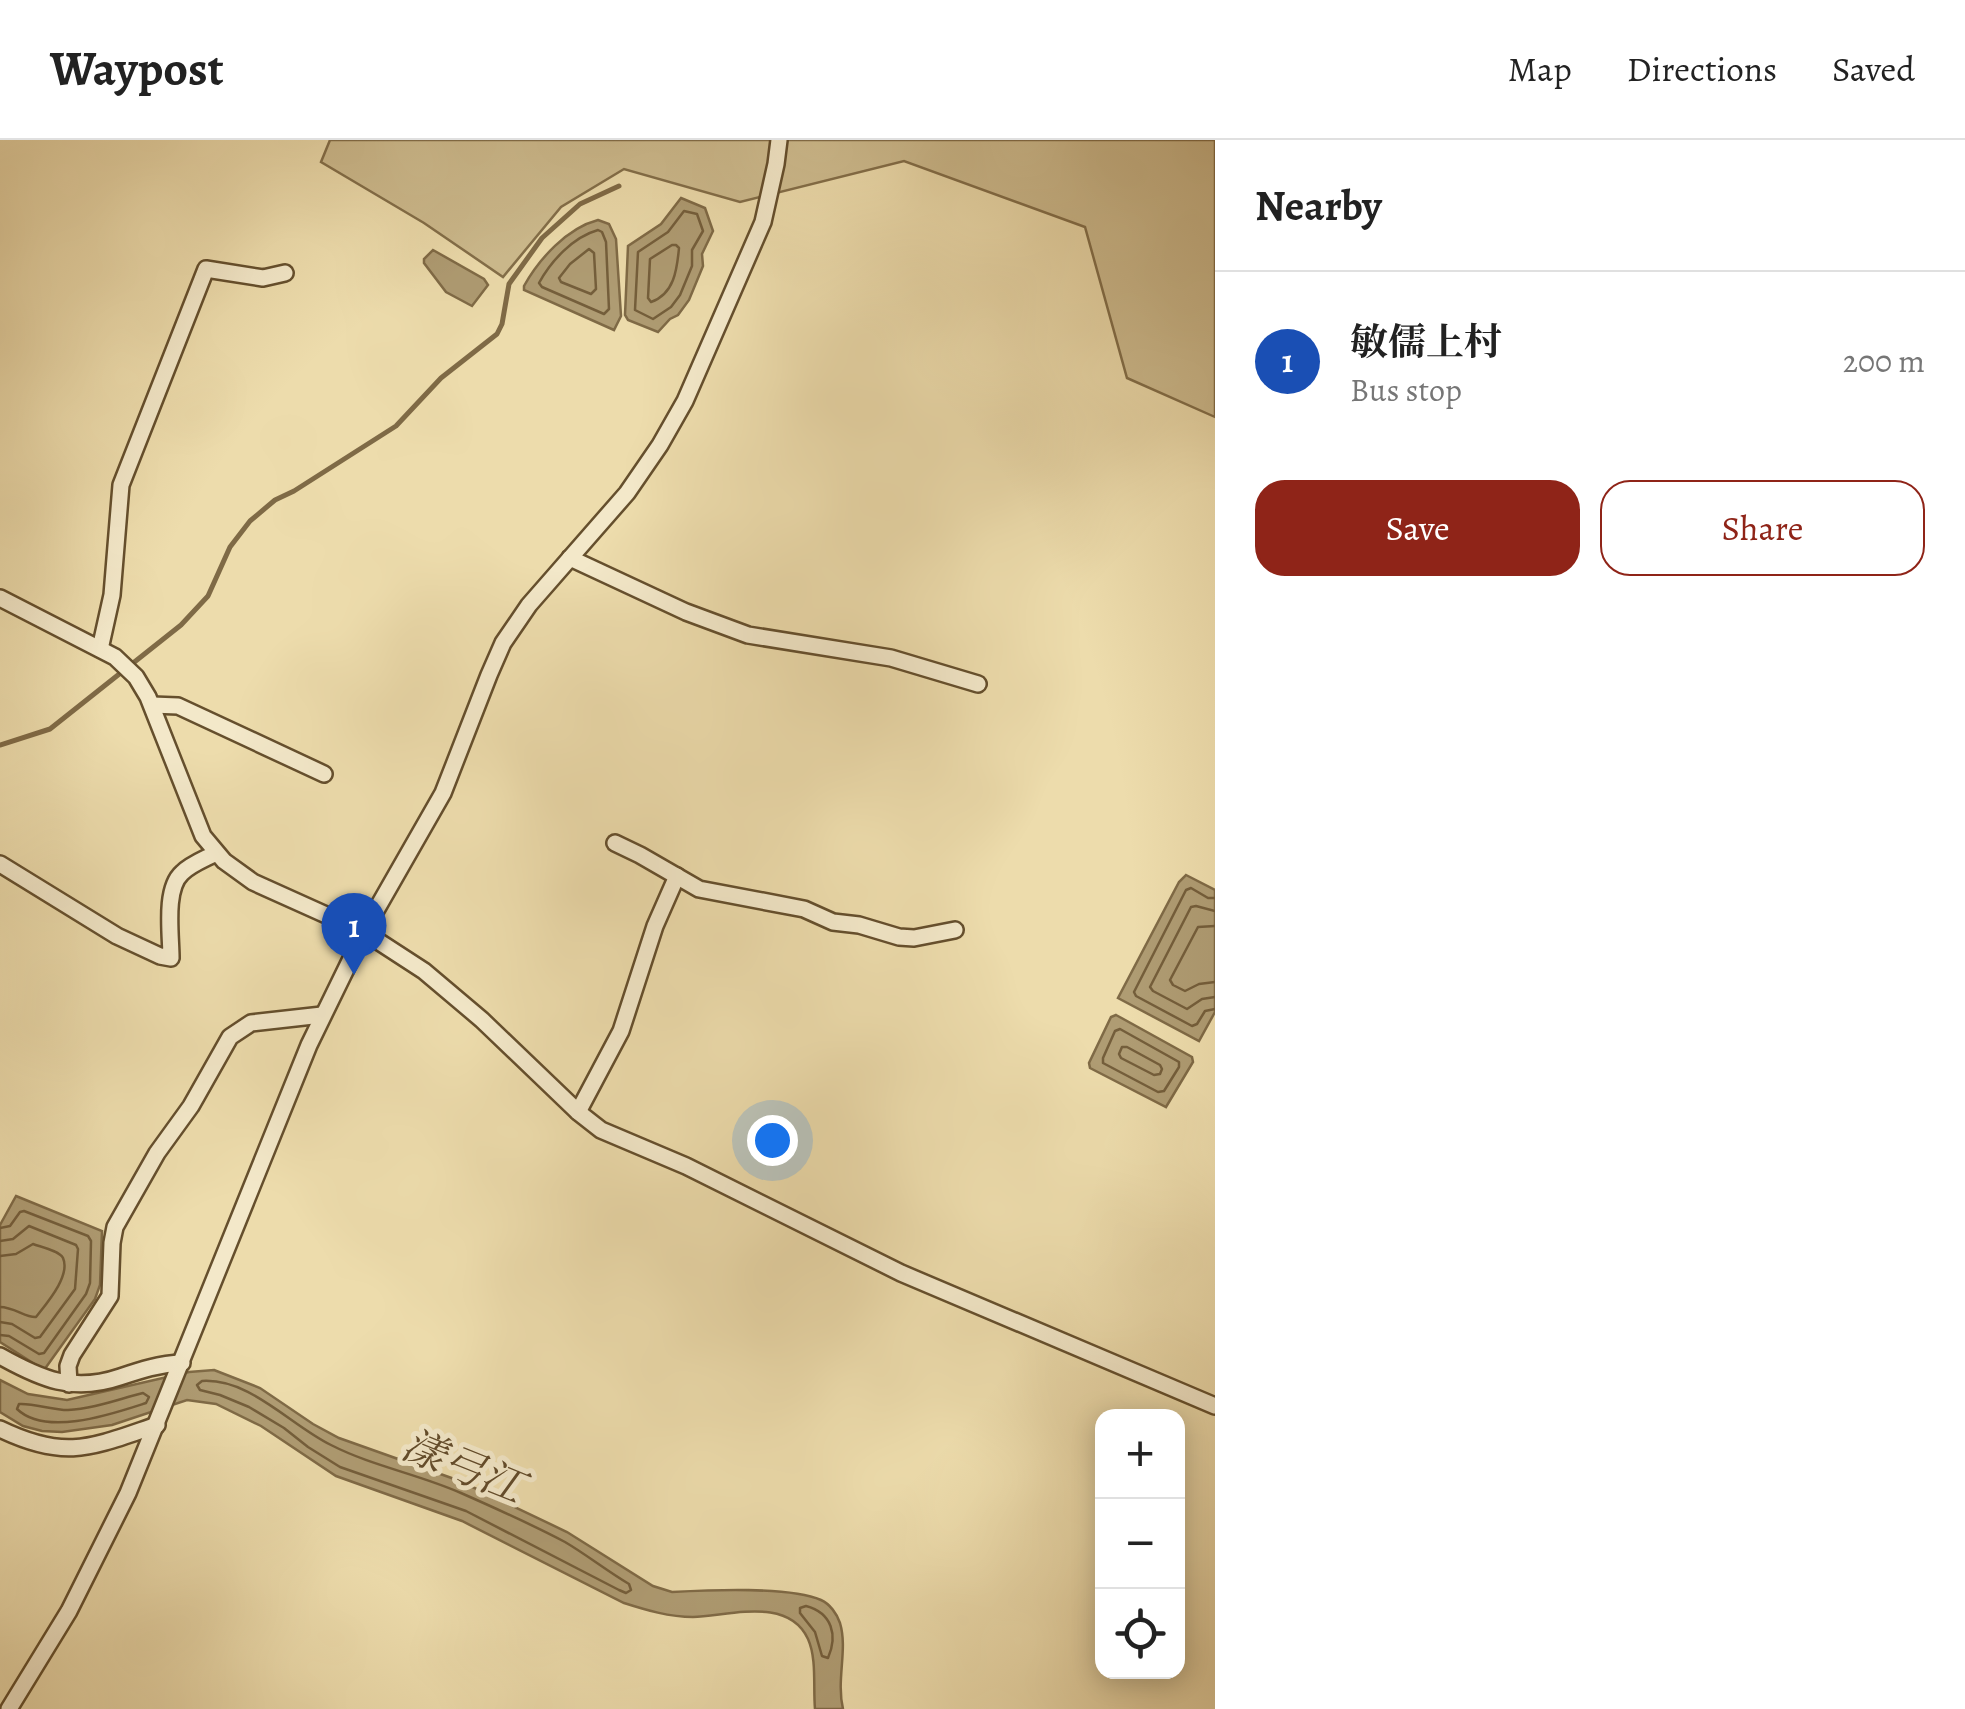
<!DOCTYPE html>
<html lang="en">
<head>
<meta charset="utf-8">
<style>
  body { margin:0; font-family:Alegreya,"Noto Serif SC",serif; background:#f2f2f2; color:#222 }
  .controls { position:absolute; right:30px; bottom:30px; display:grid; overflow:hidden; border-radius:20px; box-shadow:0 5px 25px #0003 }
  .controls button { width:90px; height:90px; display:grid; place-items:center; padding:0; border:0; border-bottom:2px solid #e0e0e0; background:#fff; color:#222; font:50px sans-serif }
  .you { position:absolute; left:772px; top:1000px; width:35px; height:35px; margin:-25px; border:8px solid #fff; border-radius:50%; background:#1a73e8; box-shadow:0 0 0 15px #1a73e833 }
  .badge { display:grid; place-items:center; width:65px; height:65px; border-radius:50%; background:#8f2418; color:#fff; font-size:32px; font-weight:700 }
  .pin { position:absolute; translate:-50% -82px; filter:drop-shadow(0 2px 5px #0008) }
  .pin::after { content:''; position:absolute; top:52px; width:35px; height:30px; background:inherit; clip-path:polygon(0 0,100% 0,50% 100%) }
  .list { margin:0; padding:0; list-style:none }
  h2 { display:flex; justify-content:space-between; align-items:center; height:130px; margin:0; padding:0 40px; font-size:42px }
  h2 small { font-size:32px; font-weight:400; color:#767676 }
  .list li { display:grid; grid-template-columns:65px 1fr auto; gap:30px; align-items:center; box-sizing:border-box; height:180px; padding:0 40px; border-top:2px solid #e0e0e0 }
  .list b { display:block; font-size:38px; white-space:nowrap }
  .list p { margin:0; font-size:32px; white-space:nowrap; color:#767676 }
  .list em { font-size:32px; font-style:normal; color:#767676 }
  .actions { display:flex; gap:20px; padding:30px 40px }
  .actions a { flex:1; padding:22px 0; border:2px solid #8f2418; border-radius:30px; text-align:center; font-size:35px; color:#8f2418 }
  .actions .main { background:#8f2418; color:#fff }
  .icon { flex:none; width:55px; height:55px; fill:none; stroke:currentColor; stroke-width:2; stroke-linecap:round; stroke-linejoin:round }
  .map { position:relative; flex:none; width:1215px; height:1569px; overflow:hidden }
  header { display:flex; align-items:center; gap:60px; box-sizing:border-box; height:140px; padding:0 50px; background:#fff; border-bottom:2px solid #e0e0e0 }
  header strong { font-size:48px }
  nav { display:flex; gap:55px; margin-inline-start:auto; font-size:35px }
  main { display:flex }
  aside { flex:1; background:#fff }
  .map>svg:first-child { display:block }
</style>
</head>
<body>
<header>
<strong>Waypost</strong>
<nav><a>Map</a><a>Directions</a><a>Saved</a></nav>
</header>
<main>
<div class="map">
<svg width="1215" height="1569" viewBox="0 0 1215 1569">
  <rect width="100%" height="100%" fill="#eddcac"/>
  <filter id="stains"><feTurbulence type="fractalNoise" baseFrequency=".002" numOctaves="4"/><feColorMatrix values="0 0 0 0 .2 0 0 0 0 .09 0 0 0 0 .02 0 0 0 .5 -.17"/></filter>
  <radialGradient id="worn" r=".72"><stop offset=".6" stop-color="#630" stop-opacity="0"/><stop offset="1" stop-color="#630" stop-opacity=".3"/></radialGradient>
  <!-- green -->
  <path fill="#cebc8f" stroke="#836e49" stroke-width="2.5" d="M330,0H1215V277L1127,238L1085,87L904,21L740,62L624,29L561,67L503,137L424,83L321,22Z"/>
  <!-- water -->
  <g fill="#af9c73" stroke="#7f6a46" stroke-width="2.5">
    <path d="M681,58L705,68L713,91L702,114L703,126L689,160L678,175L670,179L658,192L628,180L625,175L628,106L661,84Z"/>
    <path d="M598,80L609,84L616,99L621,176L614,190L524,150V146C539,119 567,88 598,80Z"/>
    <path d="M433,110L484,139L488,145L472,166L446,152L424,123V119Z"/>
    <path d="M1186,735L1215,750V872L1199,901L1118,858L1179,742Z"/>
    <path d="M1116,875L1192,917L1193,922L1166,967L1090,928L1089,923L1111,877Z"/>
    <path d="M16,1056L102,1091L100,1145L95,1159L44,1230L0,1202V1085Z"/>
    <path d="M214,1230L260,1248L313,1284L339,1298L460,1341L567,1392L653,1446L672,1452C709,1450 789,1446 821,1460C830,1464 837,1474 840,1483C848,1510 836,1539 843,1569H815C813,1547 817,1519 808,1499C788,1456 729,1476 693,1477C669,1477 646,1470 624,1463L462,1381L336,1336L261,1286L216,1264L187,1260L112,1285L62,1292L42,1291L23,1286L0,1272V1240L28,1254L67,1260L189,1232Z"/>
  </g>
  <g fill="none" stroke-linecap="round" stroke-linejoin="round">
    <!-- shore -->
    <g stroke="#745e3b" stroke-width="2.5">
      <path d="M684,71L697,74L703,91L692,110V126L680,155L671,167L653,179L635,170L638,112L668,92Z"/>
      <path d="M598,90L602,92L606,102L609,169L604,174L542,147L539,143C551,121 573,97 598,90Z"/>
      <path d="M672,105H676L679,108C677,130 674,154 651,162L648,158L650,119Z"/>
      <path d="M589,109L594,113L596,149L591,154L561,142L559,138L570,124Z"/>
      <path d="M1215,758H1208L1191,748L1186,750L1134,852L1136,856L1192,886L1197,884L1205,871L1215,869"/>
      <path d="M1215,771L1196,766L1191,767L1150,847L1153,851L1187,869L1202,859L1215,857"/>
      <path d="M1215,786L1198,787L1170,840L1173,845L1185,851L1199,844L1215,842"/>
      <path d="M1120,889L1179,922V927L1164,951L1158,952L1103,923V918L1115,891Z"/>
      <path d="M1122,907H1127L1160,925L1162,929L1160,934L1154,935L1121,918L1119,914Z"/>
      <path d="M0,1088L10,1086L20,1072L24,1071L88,1096L91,1101L90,1143L86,1154L44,1213L39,1214L9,1196L0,1195"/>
      <path d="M0,1101L13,1099L29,1086L76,1105L78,1109L75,1149L40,1197L35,1198L12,1184L0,1182"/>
      <path d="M0,1116L16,1114L33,1104C41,1107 60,1111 63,1118C71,1136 46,1164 36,1177C26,1178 14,1167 0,1167"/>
      <path d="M202,1241C250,1238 290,1285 331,1305C372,1326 418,1334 461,1353C495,1368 531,1384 565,1402C587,1415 607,1431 629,1444L631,1450L626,1453L619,1450L466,1371L340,1327L308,1307L284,1288L249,1267L220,1255L200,1250L197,1245Z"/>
      <path d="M143,1253L149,1257L146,1263C112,1274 46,1297 17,1269L19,1264C34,1263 52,1270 68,1270C93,1269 119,1259 143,1253Z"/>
      <path d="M806,1466C832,1473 838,1495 828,1518L822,1516L815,1492L800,1473V1468Z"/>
    </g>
    <!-- stream -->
    <path stroke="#7f6a46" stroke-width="5" d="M0,605L50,589L181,485L208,456L230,407L250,381L275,360L294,351L396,286L441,238L497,194L502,184L509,144L542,98L580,64L619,46"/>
    <!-- minor casing -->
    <g stroke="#654f2d" stroke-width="20">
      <g id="minor">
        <path d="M570,418L686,472L748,495L891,518L978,544"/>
        <path d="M0,458L115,517L136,537L148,557L203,696L224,721L253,742L364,792L424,831L482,880L578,972L601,990L686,1026L901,1133L1215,1266"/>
        <path d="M100,509L112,455L121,345L206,129L263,138L285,133"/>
        <path d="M152,565L178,566L324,634"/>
        <path d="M615,703L640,715L699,749L804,769L833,782L859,785L899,797L914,798L955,790"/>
        <path d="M0,724L117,796L160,816L171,818C171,795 164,749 182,733C191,724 205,719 216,713"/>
        <path d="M578,972L621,891L655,786L677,736"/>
        <path d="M0,1216C41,1239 73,1253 120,1237C141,1230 159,1224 182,1223"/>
        <path d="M69,1244L68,1226L72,1215L110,1156L112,1103L115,1087L157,1013L191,966L230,897L251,883L322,875"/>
        <path d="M0,1289C66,1321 92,1307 157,1285"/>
        <path d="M9,1569L69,1471L128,1353L309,905L367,786L443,653L489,535L503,503L529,465L627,353L660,305L685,261L763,82L776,24L779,0"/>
      </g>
    </g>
    <!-- minor -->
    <use href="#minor" stroke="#f3e8c9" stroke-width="15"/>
  </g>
  <g text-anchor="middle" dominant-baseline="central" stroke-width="10" stroke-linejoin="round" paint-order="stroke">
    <!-- water labels -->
    <g font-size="42" font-style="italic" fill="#624b2a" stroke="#f3e8c9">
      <text transform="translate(463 1326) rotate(22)">漾弓江</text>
    </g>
  </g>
  <rect width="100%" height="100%" filter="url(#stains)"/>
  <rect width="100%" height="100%" fill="url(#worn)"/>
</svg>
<div class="controls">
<button>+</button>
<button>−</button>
<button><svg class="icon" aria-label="locate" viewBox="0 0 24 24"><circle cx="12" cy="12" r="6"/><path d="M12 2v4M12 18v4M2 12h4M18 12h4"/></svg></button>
</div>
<div class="you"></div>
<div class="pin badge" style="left:354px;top:835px;background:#1a4fb4">1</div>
</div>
<aside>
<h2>Nearby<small></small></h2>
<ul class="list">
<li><span class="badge" style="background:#1a4fb4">1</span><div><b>敏儒上村</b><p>Bus stop</p></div><em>200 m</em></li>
</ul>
<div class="actions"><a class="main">Save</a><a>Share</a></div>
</aside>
</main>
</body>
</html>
